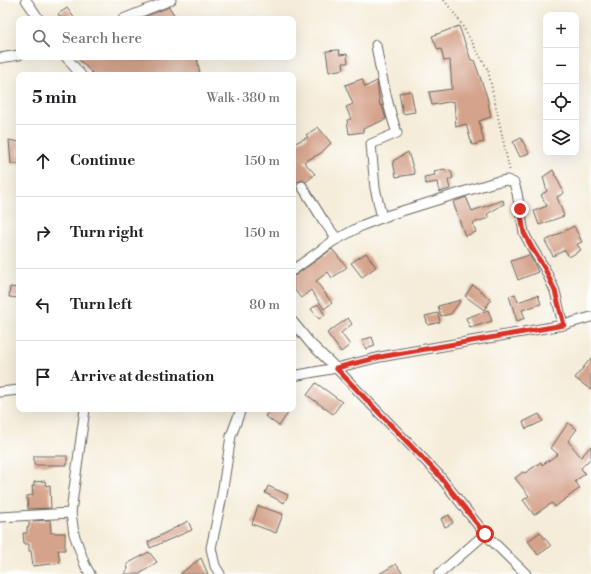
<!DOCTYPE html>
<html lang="en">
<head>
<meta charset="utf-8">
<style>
  body { margin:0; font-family:"Libre Bodoni",serif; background:#f2f2f2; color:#202124 }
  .controls { position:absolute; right:12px; top:12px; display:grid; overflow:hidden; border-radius:8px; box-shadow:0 4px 16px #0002 }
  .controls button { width:36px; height:36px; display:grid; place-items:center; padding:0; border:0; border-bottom:1px solid #e0e0e0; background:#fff; color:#202124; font:20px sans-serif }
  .stop { position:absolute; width:12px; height:12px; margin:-9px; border:3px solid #d93025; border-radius:50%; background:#fff }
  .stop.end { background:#d93025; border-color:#fff; box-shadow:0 1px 4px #0008 }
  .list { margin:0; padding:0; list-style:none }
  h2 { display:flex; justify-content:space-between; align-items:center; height:52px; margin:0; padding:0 16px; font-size:17px }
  h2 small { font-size:13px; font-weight:400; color:#757577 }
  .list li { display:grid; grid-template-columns:26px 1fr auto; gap:12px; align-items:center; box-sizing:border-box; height:72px; padding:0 16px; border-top:1px solid #e0e0e0 }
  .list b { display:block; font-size:15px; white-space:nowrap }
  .list em { font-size:13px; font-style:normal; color:#757577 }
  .icon { flex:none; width:22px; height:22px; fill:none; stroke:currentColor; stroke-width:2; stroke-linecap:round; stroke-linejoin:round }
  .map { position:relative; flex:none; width:591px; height:574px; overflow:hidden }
  .search { position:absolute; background:#fff; box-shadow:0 4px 16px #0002; left:16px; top:16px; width:280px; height:44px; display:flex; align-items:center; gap:10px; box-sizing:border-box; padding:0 14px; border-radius:8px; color:#757577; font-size:15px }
  .panel { position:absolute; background:#fff; box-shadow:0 4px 16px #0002; left:16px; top:72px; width:280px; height:340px; border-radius:8px }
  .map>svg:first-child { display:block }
</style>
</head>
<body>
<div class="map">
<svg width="591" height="574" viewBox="0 0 591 574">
  <rect width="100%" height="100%" fill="#fff"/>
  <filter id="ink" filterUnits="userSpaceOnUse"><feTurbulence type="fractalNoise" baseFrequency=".025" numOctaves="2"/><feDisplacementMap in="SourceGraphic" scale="8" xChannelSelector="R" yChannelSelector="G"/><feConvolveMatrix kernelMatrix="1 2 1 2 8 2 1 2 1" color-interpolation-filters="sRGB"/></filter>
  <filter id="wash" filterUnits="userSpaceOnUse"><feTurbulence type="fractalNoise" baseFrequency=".012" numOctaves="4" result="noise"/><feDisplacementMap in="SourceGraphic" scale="16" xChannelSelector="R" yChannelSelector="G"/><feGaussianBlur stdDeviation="0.9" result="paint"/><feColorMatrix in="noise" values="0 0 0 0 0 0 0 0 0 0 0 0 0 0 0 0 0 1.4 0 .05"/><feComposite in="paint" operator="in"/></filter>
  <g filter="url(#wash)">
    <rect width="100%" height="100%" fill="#f5edda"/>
    <g id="blocks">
      <!-- building -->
      <g fill="#d5a38b">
        <path d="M169,7L177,19H139Z"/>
        <path d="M67,8L75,19H62L58,14Z"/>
        <path d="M459,26L471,60H474L487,97L491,117L479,121L484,142L472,145L466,124L456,127L454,101L432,105L429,92L452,89L450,60L444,61L441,49L438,50L432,36Z"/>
        <path d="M339,50L340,55L347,54L348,63H343L344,69L329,72L326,51Z"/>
        <path d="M77,57H197L200,75H94Z"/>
        <path d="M362,79L365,87L377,81L380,106L382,105L386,119L363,129V132L349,134L347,120L351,119L346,107L353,104L345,85Z"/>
        <path d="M411,91L415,112L403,114L399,93Z"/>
        <path d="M318,127L331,143L321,153L304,162L315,174L306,182L302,180L298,182L293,177V144L308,137L306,135Z"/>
        <path d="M521,138L529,153L520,157L513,142Z"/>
        <path d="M9,140L19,142V164H11Z"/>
        <path d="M408,152L415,174L396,177L393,161Z"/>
        <path d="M445,169L446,172L451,171L453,178L448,180L450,189L439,192L437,182L426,184L424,177L435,175L434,171Z"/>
        <path d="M553,170L564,193L557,197L564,216L539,225L534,211L547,206L541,195L547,191L543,177Z"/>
        <path d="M466,197L472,211L503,200L504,204L487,214L489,218L473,223L476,232L465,236L453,202Z"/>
        <path d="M574,226L582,242L577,244L581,250L569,257L565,250L553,256L545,241Z"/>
        <path d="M332,249L347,267L332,278L328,272L316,281L332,303L324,309L311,290L301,298L293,288V276L296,275Z"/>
        <path d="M366,253L376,267L362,277L351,263Z"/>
        <path d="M529,255L534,263L538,272L518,280L511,261Z"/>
        <path d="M473,285L485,294L484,295L491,300L484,310L465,296Z"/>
        <path d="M10,287L19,288V298L9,297Z"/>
        <path d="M515,294L518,302L538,295L541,304L522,310L525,318L517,321L509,296Z"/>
        <path d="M461,300L451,314L441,316L438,306Z"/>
        <path d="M318,304L325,315L319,319L311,309Z"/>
        <path d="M488,310L492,321L470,328L466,318Z"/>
        <path d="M438,313L440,322L428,325L425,316Z"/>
        <path d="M348,318L352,324L341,333L350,345L341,352L327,333Z"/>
        <path d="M372,337L375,346L366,349L362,340Z"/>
        <path d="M591,358V390L575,378Z"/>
        <path d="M316,383L342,402L333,414L307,395Z"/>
        <path d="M271,409H291L279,426L265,416Z"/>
        <path d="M539,414L543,421L526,429L523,422Z"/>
        <path d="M568,423L577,429L568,441L581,457L591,446V458L581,468L585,474L575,481L580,488L555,507L552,503L534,515L523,500L529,496L515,478L523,472L525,473L541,462L542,465L558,454L551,448Z"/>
        <rect x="34" y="456" width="33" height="9"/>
        <path d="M45,481L46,486L50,485L51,508L28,509L27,496L33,495L32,486H34V482Z"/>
        <path d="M268,486L288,495L284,503L265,493Z"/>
        <path d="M258,506L283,514L276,533L252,524Z"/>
        <path d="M449,515L453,523L445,527L441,519Z"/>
        <path d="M50,520L51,533H65V550H58L60,563L33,566L31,551H29V544H24L23,533H27V527H29V521Z"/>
        <path d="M188,521L192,530L150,548L148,542Z"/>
        <path d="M540,532L551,546L538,555L528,541Z"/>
        <path d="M149,552L157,562L140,574H124L128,569L127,564Z"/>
        <path d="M201,558L208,574H180Z"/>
        <path d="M396,564L403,574H379Z"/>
      </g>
    </g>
  </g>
  <g filter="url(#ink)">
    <use href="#blocks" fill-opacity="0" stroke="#68655e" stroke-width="1"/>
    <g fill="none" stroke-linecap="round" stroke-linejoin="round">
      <!-- minor casing -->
      <g stroke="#68655e" stroke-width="11">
        <g id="minor">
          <path d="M26,0L39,19"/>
          <path d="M123,19L171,0"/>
          <path d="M376,45C381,75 387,104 397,133L371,144L375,188L382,218"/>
          <path d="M66,57L81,75"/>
          <path d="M0,58L19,55"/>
          <path d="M302,186L323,220L337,239"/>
          <path d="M293,270L332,242L363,225L389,215L495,182L507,180L514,183L517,193L524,233L532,248L545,269L555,291L563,325"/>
          <path d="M293,322L310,343L336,368L438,474L485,534L526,574"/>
          <path d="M293,376L336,368L380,357L563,325L591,317"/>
          <path d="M0,392L19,390"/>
          <path d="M85,409L73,496L71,513L74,534L85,565L90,574"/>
          <path d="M0,517L71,513"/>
          <path d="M220,574L215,566L211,548L221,501L231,436L241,409"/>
          <path d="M439,574L485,534"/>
        </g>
      </g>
      <!-- path -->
      <path stroke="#68655e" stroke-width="2" stroke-dasharray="1 3" stroke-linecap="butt" d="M444,0L459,20L488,70L510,172"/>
      <!-- minor -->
      <use href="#minor" stroke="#fff" stroke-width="9"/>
    </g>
  </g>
  <g fill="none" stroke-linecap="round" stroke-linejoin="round" filter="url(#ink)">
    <!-- route -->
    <path stroke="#d93025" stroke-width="5" d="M485,534L438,474L336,368L380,357L564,325L555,291L545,269L532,248L524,233L520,209"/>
  </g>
</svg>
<div class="controls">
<button>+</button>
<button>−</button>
<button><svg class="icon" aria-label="locate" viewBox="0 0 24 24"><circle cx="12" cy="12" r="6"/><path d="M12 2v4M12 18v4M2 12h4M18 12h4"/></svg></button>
<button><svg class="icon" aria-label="layers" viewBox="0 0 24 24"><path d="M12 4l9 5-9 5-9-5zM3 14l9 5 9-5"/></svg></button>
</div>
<div class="stop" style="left:485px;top:534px"></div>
<div class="stop end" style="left:520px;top:209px"></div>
<div class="search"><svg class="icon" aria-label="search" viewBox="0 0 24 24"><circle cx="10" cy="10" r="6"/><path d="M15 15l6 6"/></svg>Search here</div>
<section class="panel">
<h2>5 min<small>Walk · 380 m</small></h2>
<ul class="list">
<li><svg class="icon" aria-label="ahead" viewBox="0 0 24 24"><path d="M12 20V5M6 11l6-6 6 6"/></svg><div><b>Continue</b></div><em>150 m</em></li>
<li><svg class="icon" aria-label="right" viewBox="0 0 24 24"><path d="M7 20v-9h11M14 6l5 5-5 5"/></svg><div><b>Turn right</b></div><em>150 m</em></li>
<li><svg class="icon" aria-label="left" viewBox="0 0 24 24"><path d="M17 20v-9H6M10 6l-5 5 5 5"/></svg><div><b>Turn left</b></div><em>80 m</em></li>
<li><svg class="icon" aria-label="arrive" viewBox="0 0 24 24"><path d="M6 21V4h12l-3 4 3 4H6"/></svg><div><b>Arrive at destination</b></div></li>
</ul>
</section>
</div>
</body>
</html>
